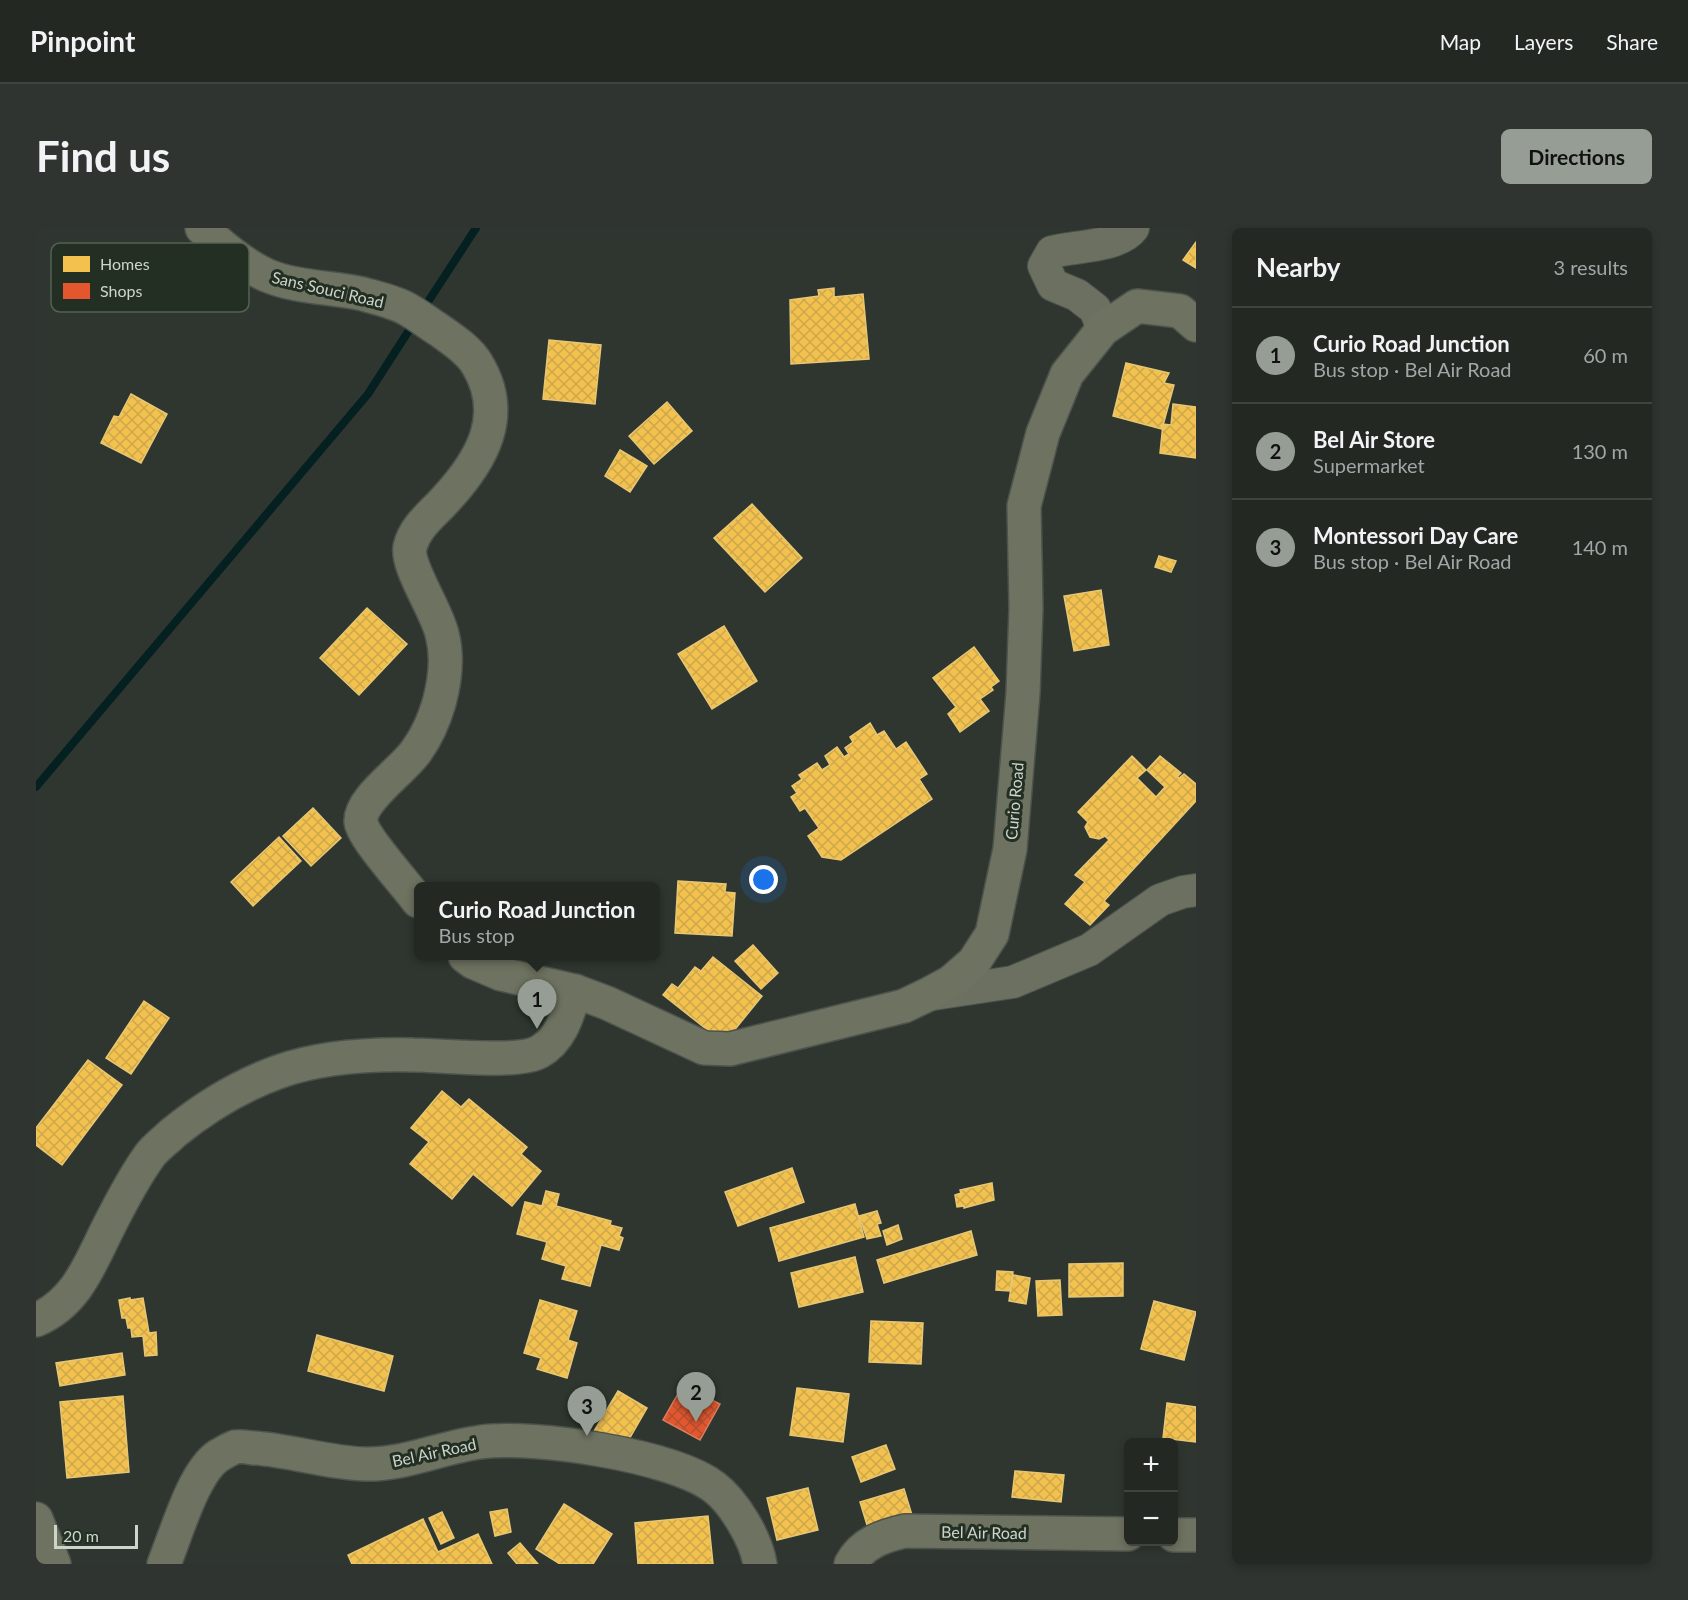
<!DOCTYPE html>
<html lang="en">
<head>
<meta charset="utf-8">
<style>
  body { margin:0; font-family:Lato,sans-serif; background:#2f3430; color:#f1f3f6 }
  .controls { position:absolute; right:18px; bottom:18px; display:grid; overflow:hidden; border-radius:9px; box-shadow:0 3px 9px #0003 }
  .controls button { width:54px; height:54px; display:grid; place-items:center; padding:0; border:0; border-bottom:2px solid #404441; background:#232823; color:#f1f3f6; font:30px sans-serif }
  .scale { position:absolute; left:18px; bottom:15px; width:84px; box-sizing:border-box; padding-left:6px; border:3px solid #ccd4cb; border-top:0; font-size:16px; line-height:21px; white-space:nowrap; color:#ccd4cb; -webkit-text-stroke:4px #232f22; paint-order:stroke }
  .you { position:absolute; left:728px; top:652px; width:21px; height:21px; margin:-15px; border:4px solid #fff; border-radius:50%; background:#1a73e8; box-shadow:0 0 0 9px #1a73e833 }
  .badge { display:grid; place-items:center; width:39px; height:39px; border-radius:50%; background:#959d94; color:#111; font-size:20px; font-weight:700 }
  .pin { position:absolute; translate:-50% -50px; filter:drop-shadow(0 2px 3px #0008) }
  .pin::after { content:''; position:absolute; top:32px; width:21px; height:18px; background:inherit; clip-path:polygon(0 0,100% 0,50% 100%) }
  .popup { position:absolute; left:378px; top:654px; width:246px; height:78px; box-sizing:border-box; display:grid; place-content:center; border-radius:9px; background:#232823; filter:drop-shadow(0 2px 4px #0005); font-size:20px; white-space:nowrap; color:#a3a6a6 }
  .popup b { font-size:22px; color:#f1f3f6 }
  .popup::after { content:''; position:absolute; left:50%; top:100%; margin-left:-12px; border:12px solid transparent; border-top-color:#232823 }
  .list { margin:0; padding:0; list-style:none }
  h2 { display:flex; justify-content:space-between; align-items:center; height:78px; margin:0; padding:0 24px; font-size:26px }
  h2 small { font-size:20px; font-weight:400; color:#a3a6a6 }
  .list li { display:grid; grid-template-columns:39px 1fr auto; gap:18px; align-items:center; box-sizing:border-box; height:96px; padding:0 24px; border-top:2px solid #404441 }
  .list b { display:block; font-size:22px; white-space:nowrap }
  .list p { margin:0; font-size:20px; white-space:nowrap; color:#a3a6a6 }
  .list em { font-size:20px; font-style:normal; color:#a3a6a6 }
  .map { position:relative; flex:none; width:1160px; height:1336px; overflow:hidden; border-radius:9px }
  header { display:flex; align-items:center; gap:36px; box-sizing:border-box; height:84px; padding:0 30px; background:#232823; border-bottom:2px solid #404441 }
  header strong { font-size:28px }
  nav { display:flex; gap:33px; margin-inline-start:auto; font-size:21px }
  .intro { display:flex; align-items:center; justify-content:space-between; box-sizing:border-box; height:144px; padding:0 36px }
  h1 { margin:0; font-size:42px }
  .button { padding:15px 27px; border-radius:9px; background:#959d94; color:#111; font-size:21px; font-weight:700 }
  main { display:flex; gap:36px; padding:0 36px }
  aside { flex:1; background:#232823; border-radius:9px; box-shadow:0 3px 9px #0003 }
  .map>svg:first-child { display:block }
</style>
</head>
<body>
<header>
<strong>Pinpoint</strong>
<nav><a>Map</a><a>Layers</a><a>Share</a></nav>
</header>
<div class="intro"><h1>Find us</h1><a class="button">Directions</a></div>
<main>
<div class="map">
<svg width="1160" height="1336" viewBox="0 0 1160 1336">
  <defs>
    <pattern id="homes-cross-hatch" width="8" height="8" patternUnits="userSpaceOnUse" patternTransform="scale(1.5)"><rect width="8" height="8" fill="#f2c14e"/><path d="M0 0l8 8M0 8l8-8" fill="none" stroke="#cea74b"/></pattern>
    <pattern id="shops-cross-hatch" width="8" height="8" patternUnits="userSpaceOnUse" patternTransform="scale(1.5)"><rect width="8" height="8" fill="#e4572e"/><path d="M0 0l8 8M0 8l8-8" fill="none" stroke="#b25032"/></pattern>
  </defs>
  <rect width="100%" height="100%" fill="#2f362f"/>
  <!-- homes -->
  <g fill="url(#homes-cross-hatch)" stroke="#e7c774" stroke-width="1.5">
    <path d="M1160,14V40L1147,32Z"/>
    <path d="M798,60V69L827,66L833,131L755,136L754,72L783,68L782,62Z"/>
    <path d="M513,112L565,117L559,176L507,171Z"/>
    <path d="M1090,135L1133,145L1128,155L1138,157L1126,201L1077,188Z"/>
    <path d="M95,166L131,186L105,235L65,215L78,188L83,189Z"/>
    <path d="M631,174L656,203L618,236L593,208Z"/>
    <path d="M1137,176L1160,179V230L1124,225L1127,196L1135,197Z"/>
    <path d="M584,222L611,238L594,264L569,248Z"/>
    <path d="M716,276L766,330L729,364L678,310Z"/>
    <path d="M1123,328L1140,333L1135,344L1119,339Z"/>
    <path d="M1065,362L1073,417L1038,423L1028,368Z"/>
    <path d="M331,380L371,416L323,467L284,430Z"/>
    <path d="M688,398L721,453L676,481L642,426Z"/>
    <path d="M938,419L963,453L955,459L957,462L944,471L953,483L924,504L912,486L920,479L897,450Z"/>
    <path d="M834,495L841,507L848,503L860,521L870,514L891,546L883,551L896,571L805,632L786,629L772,608L783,600L769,580L764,583L755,569L761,565L756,558L766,551L763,547L781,535L786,542L794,537L789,528L801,519L808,529L813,526L809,520L817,514L814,509Z"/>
    <path d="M1096,528L1110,542L1101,550L1120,569L1129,559L1111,542L1124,528L1145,545L1141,549L1143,550L1148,546L1160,556V573L1068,673L1073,677L1054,697L1029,676L1049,654L1039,647L1073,612L1069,608L1063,611L1054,609L1049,599L1052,594L1042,584Z"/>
    <path d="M277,580L305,610L275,638L247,608Z"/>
    <path d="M243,609L265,633L217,678L195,654Z"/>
    <path d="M642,653L690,656L689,664L699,665L696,708L639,705Z"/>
    <path d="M717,717L742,745L725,761L699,733Z"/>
    <path d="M677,729L726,768L688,815L627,767L636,756L642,760L659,739L665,743Z"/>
    <path d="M108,773L133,790L95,846L70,830Z"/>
    <path d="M52,832L86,857L26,937L0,917V900Z"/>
    <path d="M406,863L425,879L433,871L491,919L485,926L505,943L476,978L437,946L416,971L374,936L393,914L375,900Z"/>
    <path d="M756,940L768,974L702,998L689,964Z"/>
    <path d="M956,955L958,972L928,980V978L921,979L919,967L925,965L924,962Z"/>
    <path d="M510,963L523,966L520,978L575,993L574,997L586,1000L583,1008L587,1010L583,1022L565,1017L554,1058L526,1051L530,1038L506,1031L511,1014L481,1006L489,974L506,978Z"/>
    <path d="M819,976L828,1009L743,1033L734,1000Z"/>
    <path d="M841,983L845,995L841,996L845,1008L831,1011L823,988Z"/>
    <path d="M862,997L866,1011L851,1017L847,1003Z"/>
    <path d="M935,1003L941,1027L848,1055L841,1032Z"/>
    <path d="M819,1029L827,1064L763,1079L755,1045Z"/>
    <path d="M1087,1035V1068L1033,1069V1036Z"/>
    <path d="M961,1043L977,1044L974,1063L960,1062Z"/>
    <path d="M977,1047L994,1050L990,1076L973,1073Z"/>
    <path d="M1024,1052L1026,1087L1002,1088L1000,1053Z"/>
    <path d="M94,1070V1072L107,1070L113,1105L120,1104L121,1127L109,1128L107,1108L96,1109L95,1100H92L90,1090H86L83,1072Z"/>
    <path d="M504,1072L541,1083L532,1112L541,1115L531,1150L501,1141L505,1130L488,1125Z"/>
    <path d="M1118,1073L1160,1084L1148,1132L1105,1121Z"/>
    <path d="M835,1093L887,1095L885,1136L833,1134Z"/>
    <path d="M281,1107L357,1128L348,1163L272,1143Z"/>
    <path d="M86,1125L89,1147L24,1158L20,1135Z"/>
    <path d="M761,1160L813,1166L807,1214L754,1207Z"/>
    <path d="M582,1163L611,1180L588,1220L558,1203Z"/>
    <path d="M87,1168L93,1244L31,1250L24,1174Z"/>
    <path d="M1131,1175L1160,1179V1214L1127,1210Z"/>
    <path d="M850,1217L859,1241L825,1254L816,1229Z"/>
    <path d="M979,1243L1028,1247L1025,1274L976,1269Z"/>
    <path d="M772,1260L782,1302L741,1312L731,1270Z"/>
    <path d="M868,1261L879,1297L835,1310L824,1274Z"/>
    <path d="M528,1276L576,1306L557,1336H524L500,1321Z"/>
    <path d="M471,1281L475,1304L459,1308L454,1284Z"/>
    <path d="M406,1284L418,1310L405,1316L393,1290Z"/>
    <path d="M672,1288L677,1336H602L599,1295Z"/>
    <path d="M387,1291L402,1324L442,1306L456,1336H316L312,1327Z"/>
    <path d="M484,1315L502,1336H481L472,1325Z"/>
  </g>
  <!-- shops -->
  <path fill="url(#shops-cross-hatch)" stroke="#dd7c5d" stroke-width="1.5" d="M647,1157L684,1176L664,1212L627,1192Z"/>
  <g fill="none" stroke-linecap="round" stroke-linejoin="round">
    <!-- stream -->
    <g stroke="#042020" stroke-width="8">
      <path d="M386,83L440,0"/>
      <path d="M0,559L332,166L379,93"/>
    </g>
    <!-- minor casing -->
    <g stroke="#4c524c" stroke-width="34">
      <g id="minor">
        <path d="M1067,101L1059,81L1041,67L1017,57L1008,38L1016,24C1039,18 1083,19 1097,0"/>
        <path d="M891,767L977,754L1053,722L1124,672L1147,664L1160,662"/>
      </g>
    </g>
    <!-- secondary casing -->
    <g stroke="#4c524c" stroke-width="36">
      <g id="secondary">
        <path d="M166,0C185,18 206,36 230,47C260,60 296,59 327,66C341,70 359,74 371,81C382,87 392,95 403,102C416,111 433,122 441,136C472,187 446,232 410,271C397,286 379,298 374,319C370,338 401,383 406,406C412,428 409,453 403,475C398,492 391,508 381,522C368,542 323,571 325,594C325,607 372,659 382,673"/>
        <path d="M429,728L437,734L465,746L539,763L571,775L668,820L694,821L868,778L891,767L915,754L938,734L956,706L974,621L987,465L990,380L988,278L1007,205L1031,146L1067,101L1101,78L1144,83L1160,97"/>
        <path d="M0,1092C40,1075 53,1038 71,1002C83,978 98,949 114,927C120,919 130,912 137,905C169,879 203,858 242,844C284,829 333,826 377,827C405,827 481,836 503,824C526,811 532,785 539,763"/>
        <path d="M0,1291L18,1336"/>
        <path d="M1138,1307H1160"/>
        <path d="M128,1336C140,1307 157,1245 182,1228C187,1225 194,1221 199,1219C204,1218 211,1219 217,1220C254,1222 291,1235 329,1236C369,1237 406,1219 445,1214C497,1207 636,1227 678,1259C698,1274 720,1311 724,1336"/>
        <path d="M815,1336C826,1315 847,1308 869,1303L1092,1306"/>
      </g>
    </g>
    <!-- minor -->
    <use href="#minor" stroke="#6c7060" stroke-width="32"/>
    <!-- secondary -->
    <use href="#secondary" stroke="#6e7260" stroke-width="33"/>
  </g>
  <g text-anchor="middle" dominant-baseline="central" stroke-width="6" stroke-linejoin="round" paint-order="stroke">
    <!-- street labels -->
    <g font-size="16" fill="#ccd4cb" stroke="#232f22">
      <text transform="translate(292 61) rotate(13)">Sans Souci Road</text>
      <text transform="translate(978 573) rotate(-85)">Curio Road</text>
      <text transform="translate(398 1224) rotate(-12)">Bel Air Road</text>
      <text transform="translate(948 1304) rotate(1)">Bel Air Road</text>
    </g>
  </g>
  <!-- legend -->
  <rect x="15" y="15" width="198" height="69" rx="9" fill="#232f22" stroke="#566155" stroke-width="1.5"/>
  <rect x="27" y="28" width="27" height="16" fill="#f2c14e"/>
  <rect x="27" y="55" width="27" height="16" fill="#e4572e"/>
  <g font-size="16" fill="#ccd4cb">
    <text x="64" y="42">Homes</text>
    <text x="64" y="69">Shops</text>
  </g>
</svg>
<div class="controls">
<button>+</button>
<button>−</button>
</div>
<div class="scale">20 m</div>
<div class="you"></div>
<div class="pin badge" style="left:501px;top:801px">1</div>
<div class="popup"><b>Curio Road Junction</b>Bus stop</div>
<div class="pin badge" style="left:660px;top:1194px">2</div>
<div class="pin badge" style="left:551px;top:1208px">3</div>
</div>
<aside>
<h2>Nearby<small>3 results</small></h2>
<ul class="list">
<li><span class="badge">1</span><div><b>Curio Road Junction</b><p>Bus stop · Bel Air Road</p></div><em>60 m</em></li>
<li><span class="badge">2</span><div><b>Bel Air Store</b><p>Supermarket</p></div><em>130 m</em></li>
<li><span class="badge">3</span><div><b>Montessori Day Care</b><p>Bus stop · Bel Air Road</p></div><em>140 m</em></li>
</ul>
</aside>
</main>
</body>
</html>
